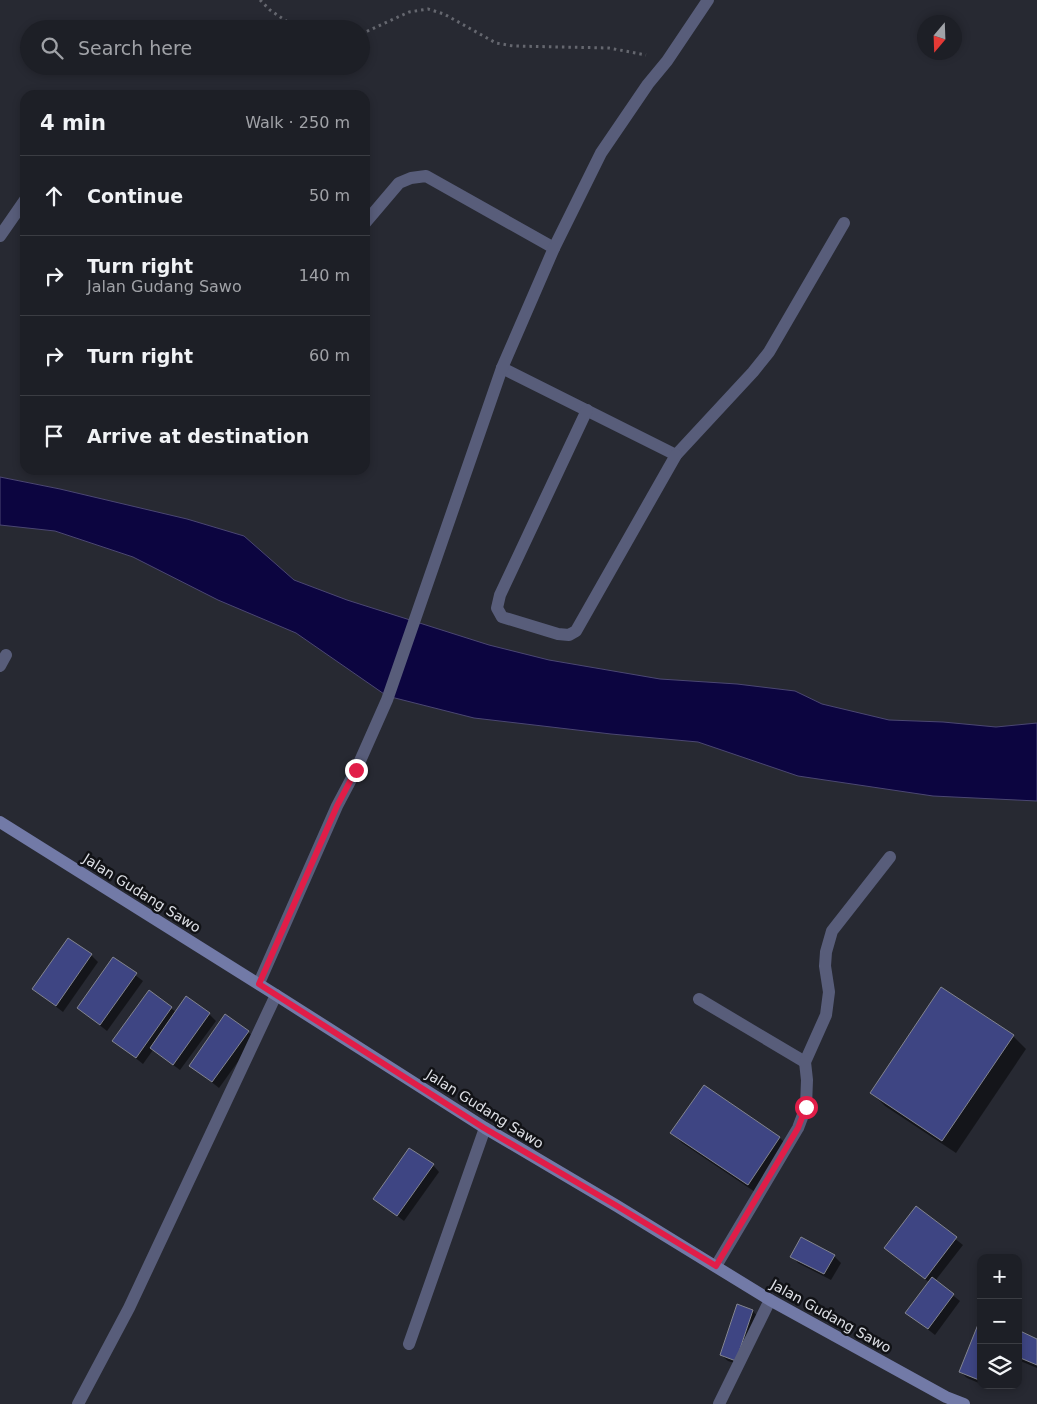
<!DOCTYPE html>
<html lang="en">
<head>
<meta charset="utf-8">
<style>
  body { margin:0; font-family:"DejaVu Sans",sans-serif; background:#25272e; color:#f1f3f6 }
  .controls { position:absolute; right:15px; bottom:15px; display:grid; overflow:hidden; border-radius:10px; box-shadow:0 2px 8px #0003 }
  .controls button { width:45px; height:45px; display:grid; place-items:center; padding:0; border:0; border-bottom:1px solid #3b3d43; background:#1d1f26; color:#f1f3f6; font:25px sans-serif }
  .compass { position:absolute; left:917px; top:15px; width:45px; height:45px; border-radius:50%; background:#1d1f26; box-shadow:0 2px 8px #0003; rotate:199deg }
  .stop { position:absolute; width:15px; height:15px; margin:-11px; border:4px solid #e11d48; border-radius:50%; background:#fff }
  .stop.end { background:#e11d48; border-color:#fff; box-shadow:0 1px 5px #0008 }
  .list { margin:0; padding:0; list-style:none }
  h2 { display:flex; justify-content:space-between; align-items:center; height:65px; margin:0; padding:0 20px; font-size:21px }
  h2 small { font-size:16px; font-weight:400; color:#a0a2a7 }
  .list li { display:grid; grid-template-columns:32px 1fr auto; gap:15px; align-items:center; box-sizing:border-box; height:80px; padding:0 20px; border-top:1px solid #3b3d43 }
  .list b { display:block; font-size:19px; white-space:nowrap }
  .list p { margin:0; font-size:16px; white-space:nowrap; color:#a0a2a7 }
  .list em { font-size:16px; font-style:normal; color:#a0a2a7 }
  .icon { flex:none; width:28px; height:28px; fill:none; stroke:currentColor; stroke-width:2; stroke-linecap:round; stroke-linejoin:round }
  .map { position:relative; flex:none; width:1037px; height:1404px; overflow:hidden }
  .search { position:absolute; background:#1d1f26; box-shadow:0 2px 8px #0003; left:20px; top:20px; width:350px; height:55px; display:flex; align-items:center; gap:12px; box-sizing:border-box; padding:0 18px; border-radius:28px; color:#a0a2a7; font-size:19px }
  .panel { position:absolute; background:#1d1f26; box-shadow:0 2px 8px #0003; left:20px; top:90px; width:350px; height:385px; border-radius:15px }
  .map>svg:first-child { display:block }
</style>
</head>
<body>
<div class="map">
<svg width="1037" height="1404" viewBox="0 0 1037 1404">
  <rect width="100%" height="100%" fill="#272932"/>
  <!-- water -->
  <path fill="#0c0540" stroke="#4b4772" d="M0,477L60,489L187,519L244,536L294,580L347,600L489,645L549,660L660,679L737,684L795,691L822,704L889,720L943,722L996,727L1037,723V801L933,796L798,776L698,742L611,734L474,718L387,696L296,633L218,600L133,557L55,531L0,525Z"/>
  <!-- shadow -->
  <g fill="#0007">
    <path d="M91,955L98,962L63,1012L33,989Z"/>
    <path d="M114,959L143,981L107,1031L78,1008Z"/>
    <path d="M149,992L176,1012L209,1014L216,1021L180,1070L153,1050L143,1064L114,1041Z"/>
    <path d="M248,1032L255,1038L219,1088L190,1065Z"/>
    <path d="M1013,1036L1026,1049L956,1153L885,1106L872,1093Z"/>
    <path d="M704,1086L780,1138L790,1148L758,1194L682,1143L672,1133Z"/>
    <path d="M433,1165L439,1172L404,1221L375,1199Z"/>
    <path d="M916,1208L963,1245L935,1281L960,1301L935,1335L907,1313L929,1282L892,1254Z"/>
    <path d="M792,1256H834L841,1263L831,1280L798,1263Z"/>
    <path d="M738,1306L753,1311L759,1318L743,1366L728,1361L721,1355Z"/>
    <path d="M981,1320V1384L967,1378L960,1372Z"/>
    <path d="M1018,1332L1037,1340V1368L1018,1360Z"/>
  </g>
  <!-- building -->
  <g fill="#3e4583" stroke="#838590">
    <path d="M68,938L92,954L56,1006L32,989Z"/>
    <path d="M113,957L137,973L100,1025L77,1008Z"/>
    <path d="M941,987L1014,1035L942,1141L870,1093Z"/>
    <path d="M149,990L172,1007L136,1058L112,1041Z"/>
    <path d="M186,996L210,1013L173,1065L150,1048Z"/>
    <path d="M225,1014L249,1031L212,1082L189,1066Z"/>
    <path d="M704,1085L780,1137L748,1185L670,1133Z"/>
    <path d="M409,1148L434,1164L397,1216L373,1199Z"/>
    <path d="M916,1206L957,1237L925,1279L884,1248Z"/>
    <path d="M801,1237L835,1255L824,1274L790,1257Z"/>
    <path d="M932,1277L954,1294L928,1329L905,1313Z"/>
    <path d="M737,1304L753,1310L736,1361L720,1355Z"/>
    <path d="M981,1317V1376L979,1380L959,1372Z"/>
    <path d="M1018,1330L1037,1339V1365L1018,1357Z"/>
  </g>
  <g fill="none" stroke-linecap="round" stroke-linejoin="round">
    <!-- path -->
    <g stroke="#65676f" stroke-width="3" stroke-dasharray="2.5 4" stroke-linecap="butt">
      <path d="M260,0L270,10L298,29"/>
      <path d="M361,34L409,12L428,9L444,14L496,43L513,46L609,48L646,55"/>
    </g>
    <!-- lane -->
    <path stroke="#585d7a" stroke-width="12" d="M409,1344L485,1128"/>
    <!-- street -->
    <g stroke="#585d7a" stroke-width="12">
      <path d="M365,223L399,183L411,178L426,176L554,248"/>
      <path d="M0,236L25,200"/>
      <path d="M502,368L676,455L753,372L769,352L844,223"/>
      <path d="M587,410L500,595L497,608L502,617L558,634L569,635L576,631L676,455"/>
      <path d="M0,666L6,655"/>
      <path d="M259,983L337,806L356,770L387,700L502,368L554,248L601,153L648,84L667,61L708,0"/>
      <path d="M699,999L805,1062"/>
      <path d="M716,1266L798,1128L806,1107L807,1080L805,1062L826,1015L829,992L825,966L826,952L832,931L890,857"/>
      <path d="M78,1404L129,1308L276,995"/>
      <path d="M719,1404L770,1300"/>
    </g>
    <!-- secondary -->
    <path stroke="#727aa7" stroke-width="12" d="M0,822L276,995L485,1128L617,1206L770,1300L946,1397L964,1404"/>
  </g>
  <g fill="none" stroke-linecap="round" stroke-linejoin="round">
    <!-- route -->
    <path stroke="#e11d48" stroke-width="6" d="M356,770L337,806L259,984L484,1128L617,1206L716,1266L798,1128L806,1107"/>
  </g>
  <g text-anchor="middle" dominant-baseline="central" stroke-width="5" stroke-linejoin="round" paint-order="stroke">
    <!-- street labels -->
    <g font-size="14" fill="#dee0e6" stroke="#111216">
      <text transform="translate(142 893) rotate(32)">Jalan Gudang Sawo</text>
      <text transform="translate(485 1109) rotate(32)">Jalan Gudang Sawo</text>
      <text transform="translate(831 1316) rotate(29)">Jalan Gudang Sawo</text>
    </g>
  </g>
</svg>
<div class="controls">
<button>+</button>
<button>−</button>
<button><svg class="icon" aria-label="layers" viewBox="0 0 24 24"><path d="M12 4l9 5-9 5-9-5zM3 14l9 5 9-5"/></svg></button>
</div>
<svg class="compass" viewBox="-18 -18 36 36"><path d="M0-13l5 13h-10z" fill="#e53935"/><path d="M0 13l5-13h-10z" fill="#a0a2a7"/></svg>
<div class="stop" style="left:806px;top:1107px"></div>
<div class="stop end" style="left:356px;top:770px"></div>
<div class="search"><svg class="icon" aria-label="search" viewBox="0 0 24 24"><circle cx="10" cy="10" r="6"/><path d="M15 15l6 6"/></svg>Search here</div>
<section class="panel">
<h2>4 min<small>Walk · 250 m</small></h2>
<ul class="list">
<li><svg class="icon" aria-label="ahead" viewBox="0 0 24 24"><path d="M12 20V5M6 11l6-6 6 6"/></svg><div><b>Continue</b></div><em>50 m</em></li>
<li><svg class="icon" aria-label="right" viewBox="0 0 24 24"><path d="M7 20v-9h11M14 6l5 5-5 5"/></svg><div><b>Turn right</b><p>Jalan Gudang Sawo</p></div><em>140 m</em></li>
<li><svg class="icon" aria-label="right" viewBox="0 0 24 24"><path d="M7 20v-9h11M14 6l5 5-5 5"/></svg><div><b>Turn right</b></div><em>60 m</em></li>
<li><svg class="icon" aria-label="arrive" viewBox="0 0 24 24"><path d="M6 21V4h12l-3 4 3 4H6"/></svg><div><b>Arrive at destination</b></div></li>
</ul>
</section>
</div>
</body>
</html>
